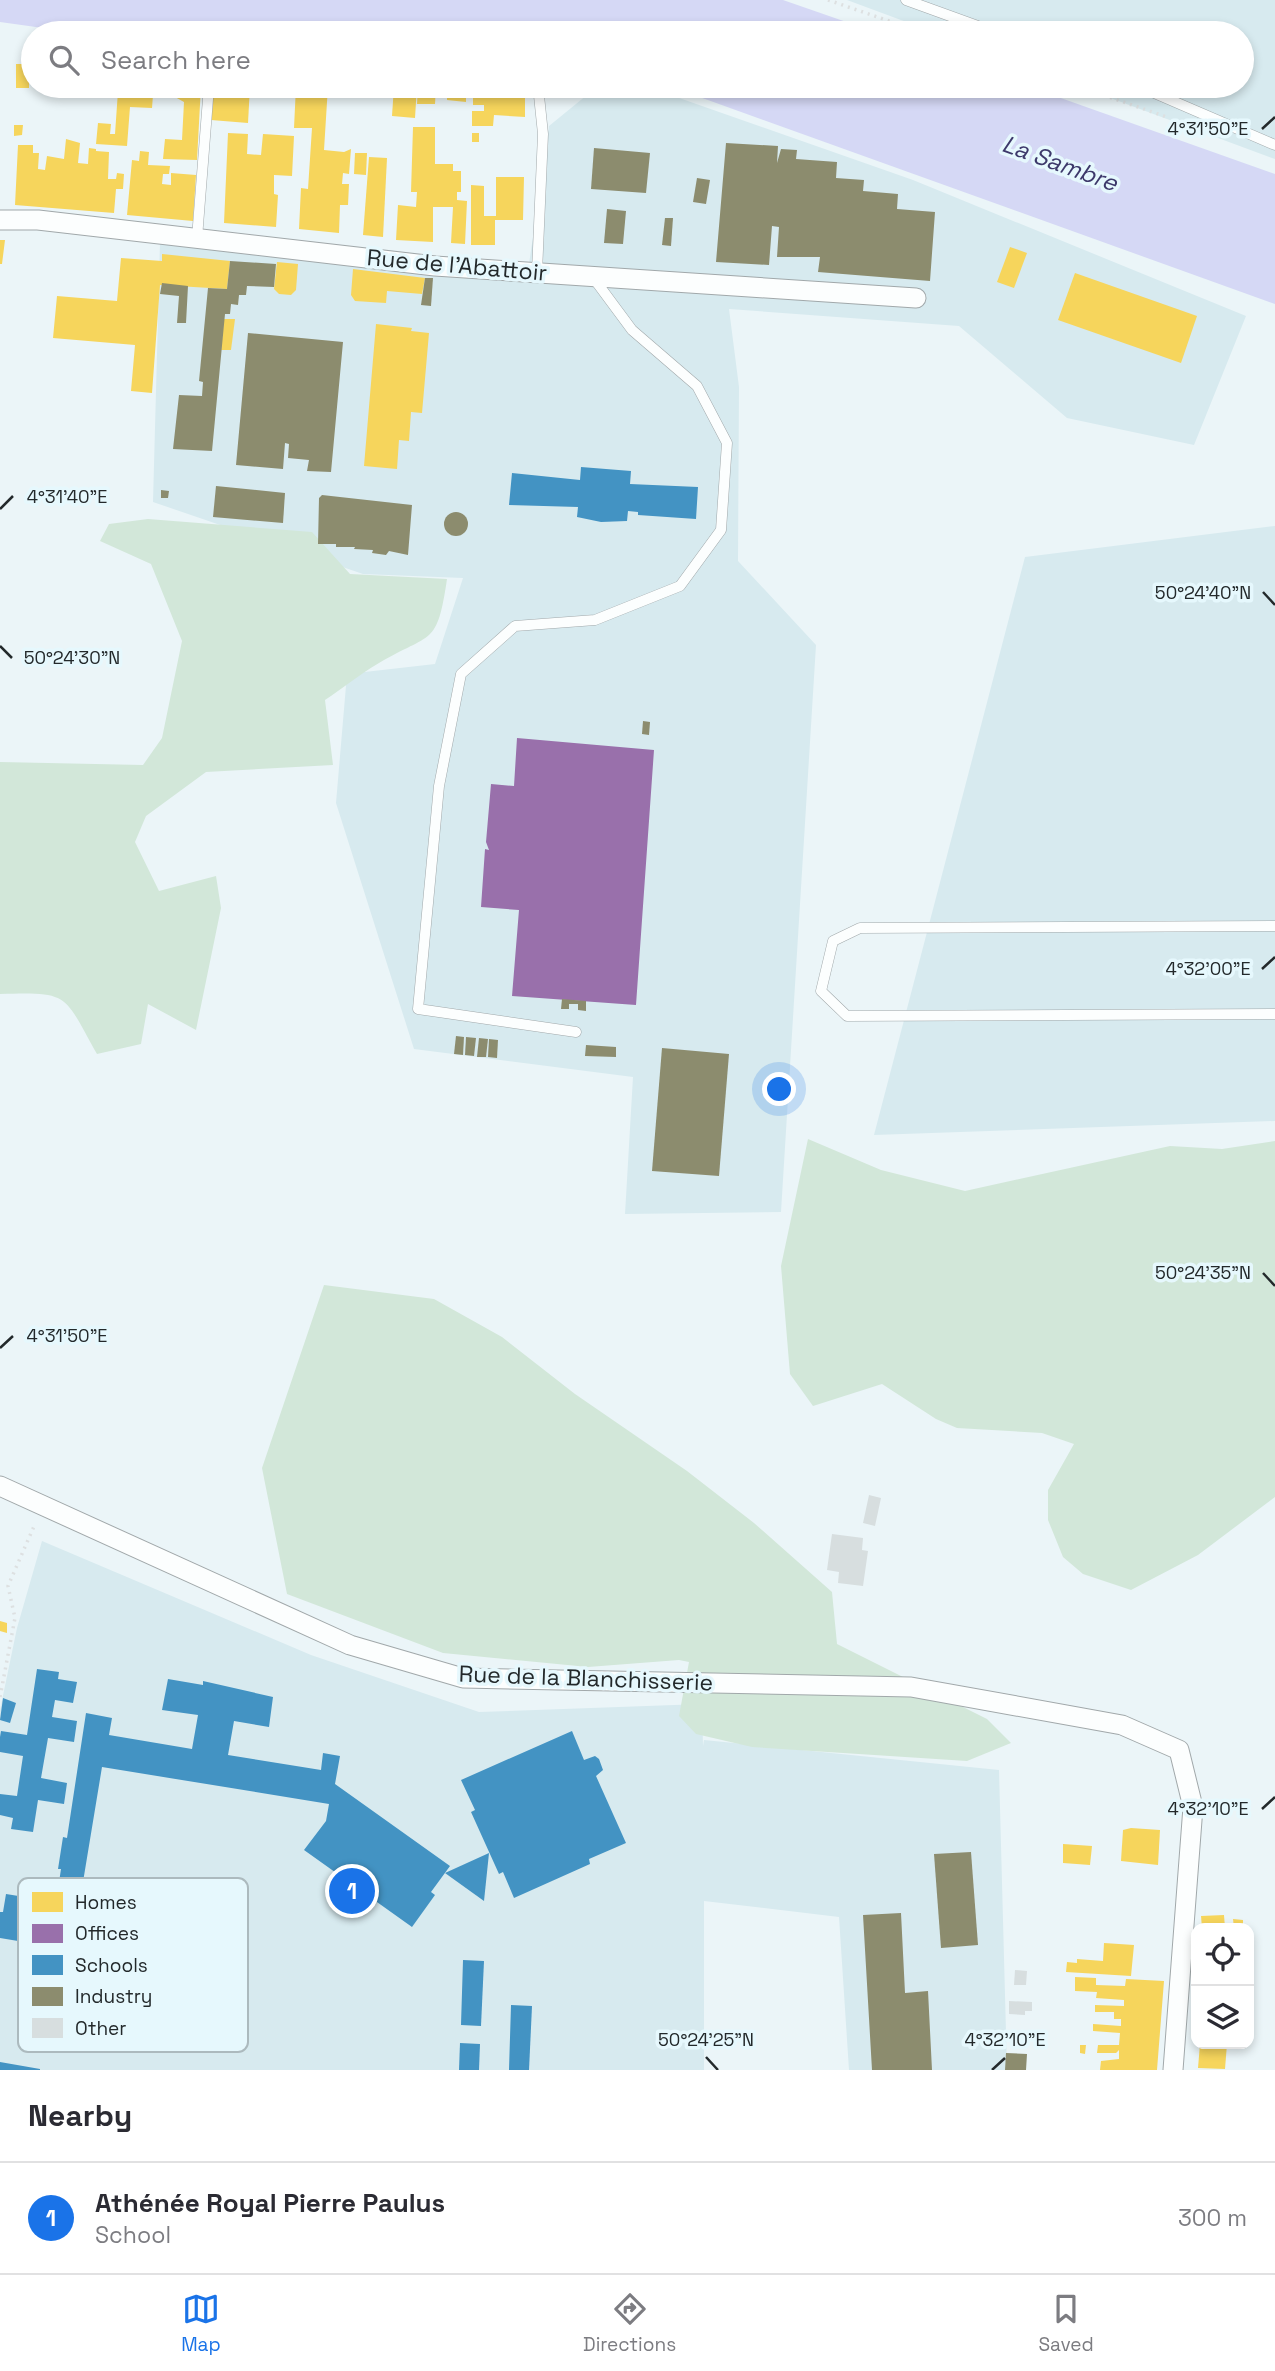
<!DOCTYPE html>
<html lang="en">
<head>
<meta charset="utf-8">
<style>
  body { margin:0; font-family:"Space Grotesk",sans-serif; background:#f7f7f7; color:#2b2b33 }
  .controls { position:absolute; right:21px; bottom:21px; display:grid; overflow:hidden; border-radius:14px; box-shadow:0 4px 10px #0003 }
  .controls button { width:63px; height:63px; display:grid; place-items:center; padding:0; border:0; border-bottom:2px solid #e1e1e2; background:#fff; color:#2b2b33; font:35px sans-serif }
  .you { position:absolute; left:780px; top:1090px; width:24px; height:24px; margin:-18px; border:5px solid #fff; border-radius:50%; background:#1a73e8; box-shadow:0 0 0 10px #1a73e833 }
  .badge { display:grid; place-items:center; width:46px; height:46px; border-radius:50%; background:#1a73e8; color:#fff; font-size:23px; font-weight:700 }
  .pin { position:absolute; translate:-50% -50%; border:4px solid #fff; box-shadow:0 2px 7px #0006 }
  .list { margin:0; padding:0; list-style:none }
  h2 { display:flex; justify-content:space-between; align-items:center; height:91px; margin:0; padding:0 28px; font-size:30px }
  h2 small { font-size:23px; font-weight:400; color:#7c7c81 }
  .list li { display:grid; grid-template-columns:46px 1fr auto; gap:21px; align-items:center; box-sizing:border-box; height:112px; padding:0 28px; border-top:2px solid #e1e1e2 }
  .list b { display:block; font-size:26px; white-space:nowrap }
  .list p { margin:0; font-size:23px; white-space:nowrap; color:#7c7c81 }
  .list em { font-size:23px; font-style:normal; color:#7c7c81 }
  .icon { flex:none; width:38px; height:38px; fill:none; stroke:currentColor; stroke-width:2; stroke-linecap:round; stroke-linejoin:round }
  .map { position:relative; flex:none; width:1275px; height:2070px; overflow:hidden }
  .search { position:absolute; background:#fff; box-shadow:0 4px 10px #0003; left:21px; right:21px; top:21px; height:77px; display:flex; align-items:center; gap:18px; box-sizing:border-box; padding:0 24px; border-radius:38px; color:#7c7c81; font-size:26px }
  .sheet { height:203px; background:#fff }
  nav { display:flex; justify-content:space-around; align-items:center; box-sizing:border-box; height:98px; border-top:2px solid #e1e1e2; background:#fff; font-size:19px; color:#7c7c81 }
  nav a { display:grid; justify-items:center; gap:4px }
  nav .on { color:#1a73e8 }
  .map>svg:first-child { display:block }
</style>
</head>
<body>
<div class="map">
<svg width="1275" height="2070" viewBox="0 0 1275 2070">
  <rect width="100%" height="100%" fill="#ebf5f8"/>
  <!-- built -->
  <g fill="#d7eaef">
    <path d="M847,0H1275V159L1078,86H1242V33H936Z"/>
    <path d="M598,86H645L913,180L1246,316L1194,445L1067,418L959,326L729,309L739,387L738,561L816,645L781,1212L625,1214L633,1077L414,1049L336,803L347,674L435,664L463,578L363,574L153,502L160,243L527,278L549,126Z"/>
    <path d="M1275,526V1121L874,1135L1025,557Z"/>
    <path d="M42,1541L311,1655L479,1712L702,1704L703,1746L704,1740L999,1770L1007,2070H849L839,1917L704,1901V2070H0V1710L17,1628Z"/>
  </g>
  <!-- green -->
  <g fill="#d2e7d9">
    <path d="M148,519L312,532L350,574L447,579C437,647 432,632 379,663C360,674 343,688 325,700L333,765L206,772L146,816L135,842L159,891L216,876L221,908L196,1030L148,1004L141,1044L97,1054C63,994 71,992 0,994V762L143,765L162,738L182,641L151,564L100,541L109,524Z"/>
    <path d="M808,1139L881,1170L965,1191L1170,1146L1222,1149L1275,1141V1497L1198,1555L1131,1590L1083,1574L1063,1557L1048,1520V1490L1074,1444L1042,1433L957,1428L936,1419L882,1384L813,1406L790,1374L781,1266Z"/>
    <path d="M324,1285L434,1299L502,1337L575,1394L687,1471L754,1523L832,1592L837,1644L987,1719L1011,1743L967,1761L752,1747L696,1734L679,1716L689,1662L679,1660L588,1667L443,1653L287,1594L262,1468Z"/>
  </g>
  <!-- water -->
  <g fill="#d5d8f5">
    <path d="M0,0H783L878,33H79L0,22Z"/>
    <path d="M669,86H1027L1275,174V304Z"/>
  </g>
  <!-- homes -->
  <g fill="#f6d55c">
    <rect x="16" y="64" width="13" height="24"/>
    <rect x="50" y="86" width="12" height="5"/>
    <path d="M114,86H143V95H153L152,108L130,107L127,146L96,144L98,123L111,124L110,134H115L118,91L114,90Z"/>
    <path d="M175,86H201L197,160L163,159L165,139L182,140L184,102L175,97Z"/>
    <path d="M213,86H250L248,123L211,120Z"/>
    <path d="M296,86H328L324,150L344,152L351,149L349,174L343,173L342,184H349L348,205H340L339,233L299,229L301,188L308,189L312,128H294Z"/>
    <path d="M362,86H392L391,96L362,94Z"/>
    <path d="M394,86H417L415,118L392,116Z"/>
    <path d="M418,86H436L435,104H417Z"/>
    <path d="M454,86H525V117L494,115L493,126H472V111H484V105H473V94H466V102L447,100V92H455Z"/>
    <path d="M14,125H23L22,135L14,136Z"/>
    <path d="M413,127H435V164H453V171H461V192H457V200L467,201L465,244L451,243L453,207H433V242L396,240L398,205L416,207L417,192H411Z"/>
    <path d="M228,133L248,134L247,154L261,155L263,134L294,136L292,176L274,175V194L278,195L276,227L224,223Z"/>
    <rect x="472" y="133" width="7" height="9"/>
    <path d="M66,139L80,143L78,163L88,164L89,148L96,149V151L109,152L108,179H116L117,173L124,174L123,189H116L114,213L15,205L18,145H33V153H39L38,169L45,170L47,156L64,159Z"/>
    <path d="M140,151L149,152L148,165L170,166L169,174H163L162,184L171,185V173L196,175L193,221L127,215L132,160L139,161Z"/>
    <path d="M355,153H367L366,175L354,174Z"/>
    <path d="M369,157L387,158L383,237L363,235Z"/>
    <path d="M496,177H524L523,220H495V245H471V185L484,186V216H496Z"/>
    <path d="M0,240H5L2,264H0Z"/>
    <path d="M1010,247L1027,253L1014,288L997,282Z"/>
    <path d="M162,254L230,261L227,289L160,285L152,393L131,391L135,345L53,338L57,296L117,301L121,258L162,261Z"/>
    <path d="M277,262L298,264L296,290L291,295L279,294L274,289Z"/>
    <path d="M353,269L425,278L422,294L387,291L386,303L355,301L351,295Z"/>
    <path d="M1075,273L1197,316L1181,363L1058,320Z"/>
    <path d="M224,319H235L231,350H221Z"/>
    <path d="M376,324L412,328L411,331L429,333L422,413L411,412L409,441L399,440L397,469L364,466Z"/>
    <path d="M0,1621L7,1623V1633L0,1631Z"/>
    <path d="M1131,1828L1160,1830L1158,1865L1121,1861L1123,1830Z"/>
    <path d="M1063,1844L1092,1846L1090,1865L1063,1863Z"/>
    <path d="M1224,1915L1225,1928H1202L1201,1916Z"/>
    <path d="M1233,1919L1243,1920V1928H1234Z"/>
    <path d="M1104,1943L1134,1945L1131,1976L1066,1972L1067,1962L1077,1963V1959L1103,1961Z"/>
    <path d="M1075,1977L1096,1978V1985L1125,1986L1126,1979L1164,1981L1157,2070H1100L1101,2061L1119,2059V2050L1116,2053H1097L1098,2045H1119L1120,2033L1093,2031V2024L1121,2026V2019H1114V2012H1095V2005L1124,2006V2000L1096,1998L1097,1992L1075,1991Z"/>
    <path d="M1200,2044H1227L1225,2069L1198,2068Z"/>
    <path d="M1080,2045H1086L1085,2054L1080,2053Z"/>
  </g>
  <!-- offices -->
  <path fill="#9970ab" d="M517,738L654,750L636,1005L512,996L519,910L481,907L485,849L489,850L486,842L491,784L514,786Z"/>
  <!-- schools -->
  <g fill="#4393c3">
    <path d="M581,467L631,471L630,484L698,487L696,519L638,515V512L628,511L627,521L601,522L577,517L578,507L509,505L512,473L580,480Z"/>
    <path d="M37,1669L59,1672L58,1679L77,1682L73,1703L55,1700L52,1717L77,1721L74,1742L48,1738L41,1778L67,1783L64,1804L38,1800L33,1832L11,1829L13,1818L0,1815V1794L17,1796L23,1756L0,1752V1737L1,1731L27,1735Z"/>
    <path d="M168,1679L203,1685V1681L273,1697L269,1727L234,1721L228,1755L321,1770L323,1753L340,1756L335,1784L450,1866L431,1892L435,1895L412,1927L304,1850L326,1821L329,1804L102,1767L83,1882L92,1884L85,1929L46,1921L42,1945L0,1938V1912H3L6,1894L56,1902L61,1869H58L63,1837L67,1838L86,1713L112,1718L109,1735L192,1749L198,1715L162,1710Z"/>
    <path d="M3,1698L16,1703L10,1723L0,1720Z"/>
    <path d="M572,1731L584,1760L595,1756L599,1759L603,1770L596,1776L626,1843L589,1859L590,1864L514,1898L503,1872L499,1874L471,1812L475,1810L461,1780Z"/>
    <path d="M489,1853L484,1901L445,1873Z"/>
    <path d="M463,1960L484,1961L481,2026L461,2025Z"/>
    <path d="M511,2005L532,2006L529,2070H509Z"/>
    <path d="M460,2043L480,2044L479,2070H459Z"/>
    <path d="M0,2062L40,2069V2070H0Z"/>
  </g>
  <!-- industry -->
  <g fill="#8c8c6e">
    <path d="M726,143L778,146L777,163L781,149L797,150L796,159L837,162L836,178L864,180L863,191L898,194L897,209L935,212L930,281L818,272L820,257H777L779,227L772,226L769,265L716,262Z"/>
    <path d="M594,148L650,153L646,193L591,189Z"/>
    <path d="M697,178L710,180L706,204L693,202Z"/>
    <path d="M607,209L626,211L623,244L604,243Z"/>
    <path d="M665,218H673L671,246L662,245Z"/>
    <path d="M230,261L276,264L274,287L247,286L246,295H239L238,305L231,304L230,314H225L212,451L173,449L179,395L202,396L203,382L199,381L208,288L227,289Z"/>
    <path d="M425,278H433L431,306L421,305Z"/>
    <path d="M162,283L188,286L186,323H177L179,296L160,294Z"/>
    <path d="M248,333L343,342L331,472L307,471L309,460L288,458L289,444L285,443L283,469L236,465Z"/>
    <path d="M216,486L285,493L283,523L213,517Z"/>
    <path d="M161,490L169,491L168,498H161Z"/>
    <path d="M322,495L412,505L408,555L389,551L386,555L372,553L373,550L354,549L355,547H336V544H318L319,498Z"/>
    <circle cx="456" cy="524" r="12"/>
    <path d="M643,721L650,722L649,735L642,734Z"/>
    <path d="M562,999L586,1001V1011L578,1010V1004H569V1009H561Z"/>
    <path d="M456,1036L464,1037L463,1055L454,1054Z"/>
    <path d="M466,1037L476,1038L474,1056L465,1055Z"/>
    <path d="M479,1038L488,1039L486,1057H477Z"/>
    <path d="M489,1039L498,1040L497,1058L488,1057Z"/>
    <path d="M586,1045L616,1047V1057L585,1056Z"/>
    <path d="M662,1048L729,1054L719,1176L652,1171Z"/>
    <path d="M971,1852L978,1945L941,1948L934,1854Z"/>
    <path d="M901,1913L905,1993L928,1991L932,2070H872L863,1915Z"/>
    <path d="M1006,2053L1027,2054L1026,2070H1005Z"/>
  </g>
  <!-- building -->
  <g fill="#d7dedf">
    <path d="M869,1495L881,1498L875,1526L863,1523Z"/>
    <path d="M832,1534L863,1538L862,1550L868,1551L863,1586L838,1583L839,1572L827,1570Z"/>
    <path d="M1015,1970L1027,1971L1026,1985H1014Z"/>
    <path d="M1009,2001L1032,2002V2011H1025V2015L1009,2014Z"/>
  </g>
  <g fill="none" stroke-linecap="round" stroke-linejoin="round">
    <!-- service casing -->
    <g stroke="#a1a8aa" stroke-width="11">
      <g id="service">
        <path d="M906,0L997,33"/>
        <path d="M1138,86L1275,145"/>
        <path d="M197,238L209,86"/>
        <path d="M537,272L543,134L538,86"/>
        <path d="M1275,926L860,928L833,941L821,991L847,1016L1275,1014"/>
        <path d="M576,1032L418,1009L439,786L461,674L515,626L595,620L680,586L721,530L727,443L697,386L632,330L592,276"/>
      </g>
    </g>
    <!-- minor casing -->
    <g stroke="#a1a8aa" stroke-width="21">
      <g id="minor">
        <path d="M0,220H38L435,266L916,298"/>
        <path d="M0,1486L350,1645L463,1678L911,1687L1122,1725L1179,1750L1193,1807L1173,2070"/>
      </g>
    </g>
    <!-- path -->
    <g stroke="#dde0e1" stroke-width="3.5" stroke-dasharray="2 5" stroke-linecap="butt">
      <path d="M828,0L924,33"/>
      <path d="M1077,86L1167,117"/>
      <path d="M0,1697L15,1618L8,1586L35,1524"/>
    </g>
    <!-- service -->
    <use href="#service" stroke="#fcfefe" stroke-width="10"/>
    <!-- minor -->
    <use href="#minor" stroke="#fcfefe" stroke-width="19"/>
  </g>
  <!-- ticks -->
  <path fill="none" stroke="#23292b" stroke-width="2.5" d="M1262,129L1275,117M0,509L13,496M1263,592L1275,605M0,646L12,658M1262,969L1275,957M1263,1273L1275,1286M0,1348L13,1336M1262,1809L1275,1797M706,2057L718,2070M992,2070L1005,2058"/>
  <g text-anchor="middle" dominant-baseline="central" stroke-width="7" stroke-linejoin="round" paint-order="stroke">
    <!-- street labels -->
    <g font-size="23" fill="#23292b" stroke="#e6f8fd">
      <text transform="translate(457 265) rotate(5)">Rue de l'Abattoir</text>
      <text transform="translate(586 1678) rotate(2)">Rue de la Blanchisserie</text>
    </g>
    <!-- water labels -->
    <g font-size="24" font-style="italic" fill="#3d396b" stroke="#e6f8fd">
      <text transform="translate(1060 163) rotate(20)">La Sambre</text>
    </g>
  </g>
  <!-- legend -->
  <rect x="18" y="1878" width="230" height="174" rx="10" fill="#e6f8fd" stroke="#acbabe" stroke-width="2"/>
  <rect x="32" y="1892" width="31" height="20" fill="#f6d55c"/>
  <rect x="32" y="1924" width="31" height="19" fill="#9970ab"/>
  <rect x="32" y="1955" width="31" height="20" fill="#4393c3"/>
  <rect x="32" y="1987" width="31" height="19" fill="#8c8c6e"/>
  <rect x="32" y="2018" width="31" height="20" fill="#d7dedf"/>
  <g font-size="19" fill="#23292b">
    <text x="75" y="1909">Homes</text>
    <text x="75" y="1940">Offices</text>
    <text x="75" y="1972">Schools</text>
    <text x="75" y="2003">Industry</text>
    <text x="75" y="2035">Other</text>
  </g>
  <g font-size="18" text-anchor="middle" fill="#23292b" stroke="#e6f8fd" stroke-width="7" stroke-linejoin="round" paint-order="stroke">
    <text x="1208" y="135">4°31'50"E</text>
    <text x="67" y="503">4°31'40"E</text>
    <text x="1203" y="599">50°24'40"N</text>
    <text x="72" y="664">50°24'30"N</text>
    <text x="1208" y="975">4°32'00"E</text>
    <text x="1203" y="1279">50°24'35"N</text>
    <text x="67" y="1342">4°31'50"E</text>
    <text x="1208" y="1815">4°32'10"E</text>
    <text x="706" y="2046">50°24'25"N</text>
    <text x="1005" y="2046">4°32'10"E</text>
  </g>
</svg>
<div class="controls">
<button><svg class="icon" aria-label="locate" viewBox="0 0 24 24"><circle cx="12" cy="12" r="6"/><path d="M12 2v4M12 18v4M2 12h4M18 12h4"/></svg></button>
<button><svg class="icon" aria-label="layers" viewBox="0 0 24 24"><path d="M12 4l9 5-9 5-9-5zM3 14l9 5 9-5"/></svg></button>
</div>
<div class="you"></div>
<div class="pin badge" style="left:352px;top:1891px">1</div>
<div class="search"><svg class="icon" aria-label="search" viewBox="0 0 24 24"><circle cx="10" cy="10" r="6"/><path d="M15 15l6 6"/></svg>Search here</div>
</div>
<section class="sheet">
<h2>Nearby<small></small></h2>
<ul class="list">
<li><span class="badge">1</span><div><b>Athénée Royal Pierre Paulus</b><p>School</p></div><em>300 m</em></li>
</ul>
</section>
<nav>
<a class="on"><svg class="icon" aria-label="map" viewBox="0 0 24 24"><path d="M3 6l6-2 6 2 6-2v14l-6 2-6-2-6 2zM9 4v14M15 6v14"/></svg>Map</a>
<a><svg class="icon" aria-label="directions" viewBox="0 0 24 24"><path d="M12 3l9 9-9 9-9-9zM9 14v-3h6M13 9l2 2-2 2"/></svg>Directions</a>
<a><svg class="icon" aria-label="saved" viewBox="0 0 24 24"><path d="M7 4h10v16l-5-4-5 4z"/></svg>Saved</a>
</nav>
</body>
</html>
